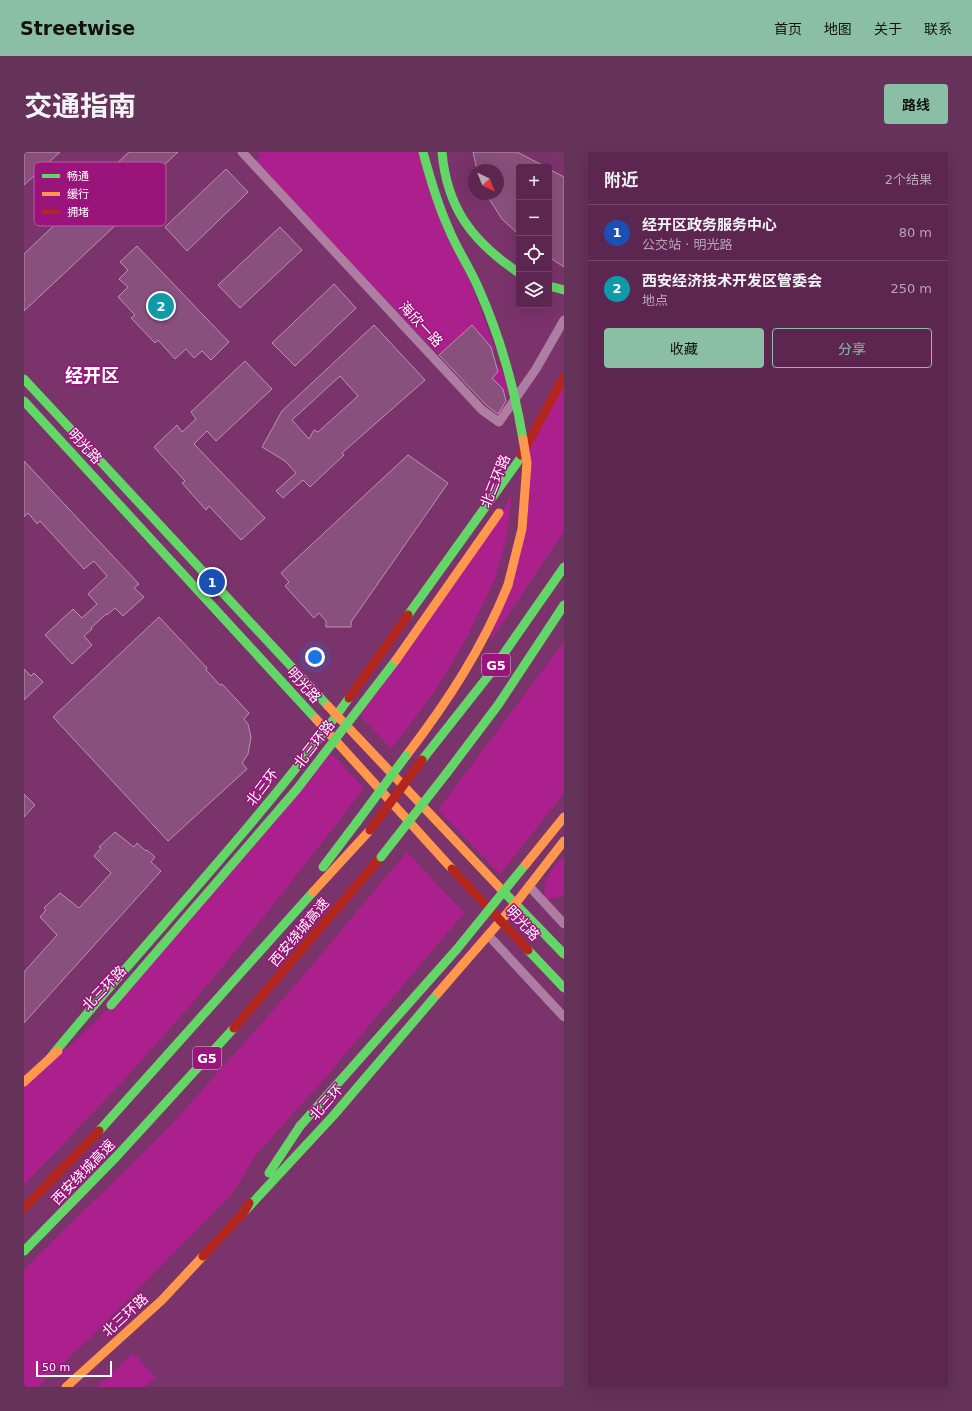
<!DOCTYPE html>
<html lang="zh">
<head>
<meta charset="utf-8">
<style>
  body { margin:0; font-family:"DejaVu Sans","Noto Sans SC",sans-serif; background:#65325a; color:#f1f3f6 }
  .controls { position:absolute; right:12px; top:12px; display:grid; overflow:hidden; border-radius:4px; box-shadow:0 4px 16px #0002 }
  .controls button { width:36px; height:36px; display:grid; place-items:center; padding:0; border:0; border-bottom:1px solid #714367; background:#5c2650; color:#f1f3f6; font:20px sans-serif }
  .compass { position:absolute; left:444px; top:12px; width:36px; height:36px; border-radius:50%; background:#5c2650; box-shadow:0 4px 16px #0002; rotate:137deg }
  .scale { position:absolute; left:12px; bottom:10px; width:76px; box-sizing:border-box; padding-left:4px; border:2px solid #fff; border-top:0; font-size:11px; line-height:14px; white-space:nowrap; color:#fff; -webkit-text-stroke:3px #9a147b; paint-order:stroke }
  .you { position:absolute; left:291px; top:505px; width:14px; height:14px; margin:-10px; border:3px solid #fff; border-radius:50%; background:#1a73e8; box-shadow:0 0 0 6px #1a73e833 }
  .badge { display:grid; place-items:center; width:26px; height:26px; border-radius:50%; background:#8abfa5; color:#fff; font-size:13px; font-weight:700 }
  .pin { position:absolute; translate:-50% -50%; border:2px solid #fff; box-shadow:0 1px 4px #0006 }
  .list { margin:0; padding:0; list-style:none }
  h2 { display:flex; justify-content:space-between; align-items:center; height:52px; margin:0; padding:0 16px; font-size:17px }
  h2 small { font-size:13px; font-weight:400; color:#b8a5b7 }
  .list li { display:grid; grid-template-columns:26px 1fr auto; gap:12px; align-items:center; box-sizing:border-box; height:56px; padding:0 16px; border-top:1px solid #714367 }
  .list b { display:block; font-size:15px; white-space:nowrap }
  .list p { margin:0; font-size:13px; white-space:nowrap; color:#b8a5b7 }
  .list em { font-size:13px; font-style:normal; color:#b8a5b7 }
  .actions { display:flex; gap:8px; padding:12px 16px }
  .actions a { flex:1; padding:9px 0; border:1px solid #8abfa5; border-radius:4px; text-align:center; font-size:14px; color:#8abfa5 }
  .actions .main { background:#8abfa5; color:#111 }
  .icon { flex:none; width:22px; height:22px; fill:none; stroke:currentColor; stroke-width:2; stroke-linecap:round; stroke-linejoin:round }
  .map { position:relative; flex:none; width:540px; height:1235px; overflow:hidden; border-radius:4px }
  header { display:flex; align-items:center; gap:24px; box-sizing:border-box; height:56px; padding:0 20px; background:#8abfa5; color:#111 }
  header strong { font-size:19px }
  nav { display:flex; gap:22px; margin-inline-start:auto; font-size:14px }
  .intro { display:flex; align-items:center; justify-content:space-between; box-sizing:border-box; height:96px; padding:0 24px }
  h1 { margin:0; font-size:28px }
  .button { padding:10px 18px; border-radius:4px; background:#8abfa5; color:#111; font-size:14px; font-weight:700 }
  main { display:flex; gap:24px; padding:0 24px }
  aside { flex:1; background:#5c2650; border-radius:4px; box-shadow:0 4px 16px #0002 }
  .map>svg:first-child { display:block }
</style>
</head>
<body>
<header>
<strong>Streetwise</strong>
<nav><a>首页</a><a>地图</a><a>关于</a><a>联系</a></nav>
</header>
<div class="intro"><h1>交通指南</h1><a class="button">路线</a></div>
<main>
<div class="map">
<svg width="540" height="1235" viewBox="0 0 540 1235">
  <rect width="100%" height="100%" fill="#7b336b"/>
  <!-- green -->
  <g fill="#ac208e">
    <path d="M233,0H398L471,197L464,203L477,217L488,247L456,214L449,221L482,257L476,265L435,221L466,192L460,185L429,213L425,209L455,181L448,173L417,201L416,200L413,201L231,10L237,4Z"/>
    <path d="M540,232V379L465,491L499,388L506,289Z"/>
    <path d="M488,341L483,383L471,427L444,483L411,539L367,597L335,562L477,363Z"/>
    <path d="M540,490V641L476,722L414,658Z"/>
    <path d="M304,598L340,636C265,734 189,831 106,921C71,959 35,996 0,1033V931L48,892L76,865L139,796Z"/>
    <path d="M383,700L440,761L300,927L231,1004L208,1042L68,1184L13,1235H0V1118L146,974L268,837Z"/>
    <path d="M540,703V743L522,748C516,727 528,719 540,703Z"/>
    <path d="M109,1201L131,1225L120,1235H73Z"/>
  </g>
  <!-- building -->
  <g fill="#8a507d" stroke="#ba92b1" fill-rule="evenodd">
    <path d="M0,0H36L0,33Z"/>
    <path d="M105,0H154L110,41L87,17Z"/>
    <path d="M449,0H493L522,15H495V83L478,67L462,42H474V18H453Z"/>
    <path d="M202,17L224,40L163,99L141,75Z"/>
    <path d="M525,17L540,25V115L525,105Z"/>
    <path d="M67,38L96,69L0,159V102Z"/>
    <path d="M256,75L278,98L216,156L194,133Z"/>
    <path d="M113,94L205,190L187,208L178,199L170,206L162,197L151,207L134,188L131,191L107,166L111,163L94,145L104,135L95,127L104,118L96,110Z"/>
    <path d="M310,132L332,156L271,214L248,191Z"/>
    <path d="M350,173L401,228L318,301L320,303L286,335L279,328L259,346L252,339L272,321L261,309L238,295L258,259ZM316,224L334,244L294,280L290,278L285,287L268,268Z"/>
    <path d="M448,173L467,195L474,220L468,226L479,237L482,249L474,262L462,253L415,203Z"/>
    <path d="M221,209L248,237L192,289L183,279L170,292L241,366L217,388L185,354L182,358L158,331L161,329L130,295L153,273L158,280L172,267L167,260Z"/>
    <path d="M384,303L424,331L327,470V475H302V469L295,461L290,466L261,434L265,430L257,421Z"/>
    <path d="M0,309L115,432L110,436L120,445L99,464L91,456L83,463L82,462L67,476L68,477L60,484L68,493L48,512L21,483L49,457L58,466L73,452L64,442L83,424L70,409L60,417L16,369L13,372L4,361L0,365Z"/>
    <path d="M135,465L183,516L182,518L196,533L198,532L225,561L220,567L224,572L227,585L224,602L218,611L223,617L144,689L29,565Z"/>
    <path d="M0,517L7,524L10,521L19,530L0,548Z"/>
    <path d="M0,642L11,653L0,665Z"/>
    <path d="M91,680L110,695L113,691L122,699L123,698L131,705L127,710L137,719L0,871V820L33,783L16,765L22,758L20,756L36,741L55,756L87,721L70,704L77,696L75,695Z"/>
  </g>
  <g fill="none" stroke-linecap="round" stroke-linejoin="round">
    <!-- street -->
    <g stroke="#ad7da2" stroke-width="9">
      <path d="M218,0L458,258L475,270L512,217L540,168"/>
      <path d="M505,734L540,772"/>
      <path d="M464,783L540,865"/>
    </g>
    <!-- fast -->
    <g stroke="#63d668" stroke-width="9">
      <path d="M418,0C423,57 449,90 495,121"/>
      <path d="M525,134L540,138"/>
      <path d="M0,227L304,554"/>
      <path d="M0,249L292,567"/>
      <path d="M384,463L495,308"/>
      <path d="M398,608L465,523L540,415"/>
      <path d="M422,622L474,553L540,453"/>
      <path d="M299,715L333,670"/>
      <path d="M477,737L540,802"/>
      <path d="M504,798L540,836"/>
      <path d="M26,906C125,785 234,673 325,546"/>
      <path d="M75,979L289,740"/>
      <path d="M245,1021L276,974"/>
      <path d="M220,1060L309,964L414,841"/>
      <path d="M0,1099L93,1004L210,876"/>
    </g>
    <!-- slow -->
    <g stroke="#ff974d" stroke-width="9">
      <path d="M304,554L477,737"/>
      <path d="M292,567L428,717"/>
      <path d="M382,604C424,549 458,497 484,433"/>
      <path d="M289,740L346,678"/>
      <path d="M414,841L492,751L540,689"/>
      <path d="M0,930L34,899"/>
      <path d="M42,1235L138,1148L179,1104"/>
    </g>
    <!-- jam -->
    <g stroke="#b3261e" stroke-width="9">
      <path d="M497,303L540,225"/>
      <path d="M325,546L384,463"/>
      <path d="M428,717L504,798"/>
      <path d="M210,876L357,705"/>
      <path d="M0,1056L75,979"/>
      <path d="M179,1104L220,1060L225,1051"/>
    </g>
    <!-- fast-bridge -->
    <g stroke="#63d668" stroke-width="9">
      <path d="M399,0C406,26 413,51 424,75C432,96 445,114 454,135C476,184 490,234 499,287"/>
      <path d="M333,670L382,604"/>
      <path d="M357,705L422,622"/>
      <path d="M87,853L273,637L372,508"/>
      <path d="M276,974L433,797L502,712"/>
    </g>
    <!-- slow-bridge -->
    <g stroke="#ff974d" stroke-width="9">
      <path d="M484,433L498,377L503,311L499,287"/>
      <path d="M372,508L475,361"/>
      <path d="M502,712L540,665"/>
    </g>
    <!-- jam-bridge -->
    <path stroke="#b3261e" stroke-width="9" d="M346,678L398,608"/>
  </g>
  <g text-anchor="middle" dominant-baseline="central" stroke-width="3" stroke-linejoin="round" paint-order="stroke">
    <!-- shield labels -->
    <g fill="#9a147b" stroke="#e1b8d7" stroke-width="1">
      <rect x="458" y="502" width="28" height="22" rx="3"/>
      <rect x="169" y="895" width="28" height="22" rx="3"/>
    </g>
    <g font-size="13" font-weight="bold" fill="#fff">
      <text x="472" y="513">G5</text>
      <text x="183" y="906">G5</text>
    </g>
    <!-- street labels -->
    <g font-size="14" fill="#fff" stroke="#9a147b">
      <text transform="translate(397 172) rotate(47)">海欣一路</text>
      <text transform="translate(61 294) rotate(47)">明光路</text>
      <text transform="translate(471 329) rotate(-68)">北三环路</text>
      <text transform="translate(280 533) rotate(48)">明光路</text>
      <text transform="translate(290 592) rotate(-52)">北三环路</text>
      <text transform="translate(238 635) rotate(-52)">北三环</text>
      <text transform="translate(499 771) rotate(47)">明光路</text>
      <text transform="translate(275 780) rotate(-50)">西安绕城高速</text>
      <text transform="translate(80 836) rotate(-46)">北三环路</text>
      <text transform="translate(302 950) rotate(-48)">北三环</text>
      <text transform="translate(59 1020) rotate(-46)">西安绕城高速</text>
      <text transform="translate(101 1163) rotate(-42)">北三环路</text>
    </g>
    <!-- district labels -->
    <g font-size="18" font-weight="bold" fill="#fff" stroke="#9a147b">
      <text x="68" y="223">经开区</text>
    </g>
  </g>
  <!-- legend -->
  <rect x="10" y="10" width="132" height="64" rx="6" fill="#9a147b" stroke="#b85aa3" stroke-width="1"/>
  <rect x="18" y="22" width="18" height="4" fill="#63d668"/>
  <rect x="18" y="40" width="18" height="4" fill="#ff974d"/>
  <rect x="18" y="58" width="18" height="4" fill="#b3261e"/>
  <g font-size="11" fill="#fff">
    <text x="43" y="28">畅通</text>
    <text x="43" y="46">缓行</text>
    <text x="43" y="64">拥堵</text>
  </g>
</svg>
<div class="controls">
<button>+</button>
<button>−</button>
<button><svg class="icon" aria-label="locate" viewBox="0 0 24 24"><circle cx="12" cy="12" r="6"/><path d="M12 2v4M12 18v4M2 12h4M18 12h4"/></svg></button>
<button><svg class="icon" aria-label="layers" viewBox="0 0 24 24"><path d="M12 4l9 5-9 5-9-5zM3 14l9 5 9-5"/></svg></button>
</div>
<svg class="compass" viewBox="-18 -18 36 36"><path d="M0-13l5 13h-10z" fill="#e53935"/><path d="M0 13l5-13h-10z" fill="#b8a5b7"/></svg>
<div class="scale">50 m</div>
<div class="you"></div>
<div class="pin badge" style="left:188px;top:430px;background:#1a4fb4">1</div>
<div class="pin badge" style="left:137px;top:154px;background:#0f9aa8">2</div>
</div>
<aside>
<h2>附近<small>2个结果</small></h2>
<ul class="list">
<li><span class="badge" style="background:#1a4fb4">1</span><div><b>经开区政务服务中心</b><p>公交站 · 明光路</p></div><em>80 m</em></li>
<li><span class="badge" style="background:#0f9aa8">2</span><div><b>西安经济技术开发区管委会</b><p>地点</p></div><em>250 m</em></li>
</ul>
<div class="actions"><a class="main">收藏</a><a>分享</a></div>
</aside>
</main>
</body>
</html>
